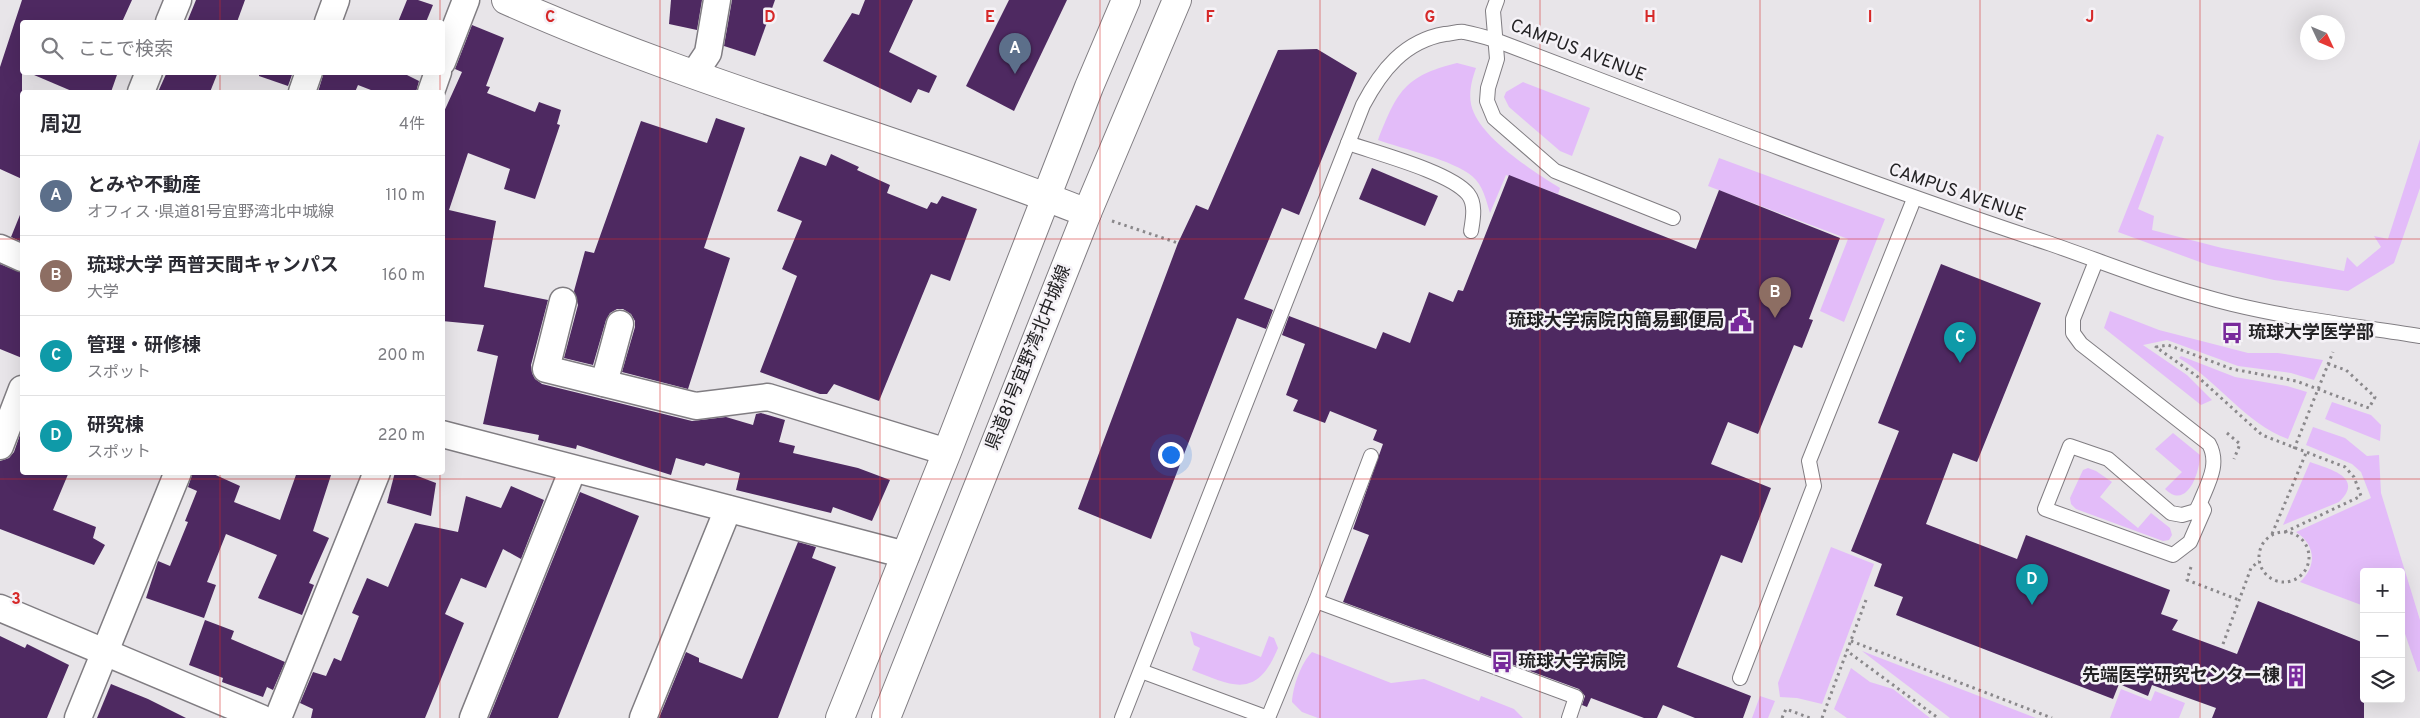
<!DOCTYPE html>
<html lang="ja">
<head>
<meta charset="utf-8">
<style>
  body { margin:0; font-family:Overpass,"Noto Sans JP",sans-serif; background:#f7f7f7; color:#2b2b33 }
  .controls { position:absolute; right:15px; bottom:15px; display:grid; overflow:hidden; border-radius:5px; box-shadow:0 5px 20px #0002 }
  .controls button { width:45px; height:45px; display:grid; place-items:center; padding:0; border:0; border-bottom:1px solid #e1e1e2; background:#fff; color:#2b2b33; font:25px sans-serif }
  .compass { position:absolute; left:2300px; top:15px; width:45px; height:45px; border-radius:50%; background:#fff; box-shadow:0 5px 20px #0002; rotate:134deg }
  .you { position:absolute; left:1170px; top:454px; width:18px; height:18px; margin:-12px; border:4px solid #fff; border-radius:50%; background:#1a73e8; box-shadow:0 0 0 8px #1a73e833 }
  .badge { display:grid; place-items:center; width:32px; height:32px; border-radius:50%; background:#b45309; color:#fff; font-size:16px; font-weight:700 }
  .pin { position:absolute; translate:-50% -41px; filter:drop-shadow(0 1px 2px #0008) }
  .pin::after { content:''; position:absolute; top:26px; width:18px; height:15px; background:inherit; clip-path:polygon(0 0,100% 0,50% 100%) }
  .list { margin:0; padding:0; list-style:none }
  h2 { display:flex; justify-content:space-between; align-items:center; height:65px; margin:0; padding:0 20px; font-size:21px }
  h2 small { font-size:16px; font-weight:400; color:#7c7c81 }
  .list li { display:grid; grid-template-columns:32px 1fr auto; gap:15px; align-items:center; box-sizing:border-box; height:80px; padding:0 20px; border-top:1px solid #e1e1e2 }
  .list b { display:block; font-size:19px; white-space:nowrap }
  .list p { margin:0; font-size:16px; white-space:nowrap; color:#7c7c81 }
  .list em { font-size:16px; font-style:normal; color:#7c7c81 }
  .icon { flex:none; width:28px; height:28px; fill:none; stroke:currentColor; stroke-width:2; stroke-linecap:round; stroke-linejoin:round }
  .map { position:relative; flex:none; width:2420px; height:718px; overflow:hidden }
  .search { position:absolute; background:#fff; box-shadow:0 5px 20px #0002; left:20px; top:20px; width:425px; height:55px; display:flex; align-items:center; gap:12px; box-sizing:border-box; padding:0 18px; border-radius:5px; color:#7c7c81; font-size:19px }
  .panel { position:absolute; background:#fff; box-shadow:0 5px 20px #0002; left:20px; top:90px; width:425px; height:385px; border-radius:5px }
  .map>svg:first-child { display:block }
</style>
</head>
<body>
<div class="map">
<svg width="2420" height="718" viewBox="0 0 2420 718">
  <rect width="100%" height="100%" fill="#e8e5e9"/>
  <!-- green -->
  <g fill="#e3bcf9">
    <path d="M1457,63L1476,68C1471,82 1467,99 1474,113C1487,142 1533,171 1560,188L1558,194L1506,175L1490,213C1486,200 1483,185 1472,176C1453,160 1403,149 1378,140C1397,92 1404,76 1457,63Z"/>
    <path d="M1523,82L1590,108L1572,156L1560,151L1509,107L1504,97L1506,92Z"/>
    <path d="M2157,134L2164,137L2138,209L2154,216L2152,230L2222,248L2344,271L2347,257L2357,267L2381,247L2374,236L2388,239L2420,139V188L2394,263L2348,291L2274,280L2208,265L2118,232Z"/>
    <path d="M1719,158L1885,219L1844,322L1820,311L1848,239L1708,186Z"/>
    <path d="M2110,311L2159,330L2248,353H2278L2323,360L2314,380L2291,373L2238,366L2167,340L2143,345L2187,375L2212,400L2201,405L2104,328Z"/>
    <path d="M2181,356L2235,377L2287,386L2307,392L2288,439C2245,423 2219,382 2179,358Z"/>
    <path d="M2332,402L2371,415L2381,425L2380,441L2325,419Z"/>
    <path d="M2313,427L2345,438L2367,456L2379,455L2381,493L2420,620V671L2418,672L2401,622V572H2364V606L2300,582C2317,566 2316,545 2296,532L2371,498L2361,472L2352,464L2306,445Z"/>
    <path d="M2173,433L2200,455C2200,472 2187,511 2165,489L2182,472L2155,449Z"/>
    <path d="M2310,462C2329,469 2365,477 2339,502L2283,525Z"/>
    <path d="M2088,468L2096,471L2112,482L2100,497L2138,528L2151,513L2170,528L2172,535L2169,540L2163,541L2076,509L2071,504L2070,498L2083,470Z"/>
    <path d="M1831,547L1874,564L1822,704L1797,698L1780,697L1778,683Z"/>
    <path d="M1190,631L1261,657L1269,636L1274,638L1278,648C1257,699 1234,687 1192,670L1200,648L1194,645Z"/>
    <path d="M1862,651L2036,718H1950Z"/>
    <path d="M1312,652L1391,683L1424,679L1479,701L1481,696L1514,709L1523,718H1318L1302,712L1292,702C1293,686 1301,663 1312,652Z"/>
    <path d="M1851,668L1870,682L1893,689L1930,718H1847L1834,709Z"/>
    <path d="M2121,689L2151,701L2155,691L2185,703L2179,718H2110Z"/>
    <path d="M1760,696L1775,701L1768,718H1752Z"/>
  </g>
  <!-- building -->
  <g fill="#4e2961">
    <path d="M22,0H132L122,22H22V179L0,169V67Z"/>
    <path d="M196,0H245L237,22H187Z"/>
    <path d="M407,0H418L433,5L426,22H398Z"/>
    <path d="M671,0H702L697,30L669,24Z"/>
    <path d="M732,0H775L755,56L724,46Z"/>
    <path d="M865,0H913L889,52L937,76L929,93L918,89L911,103L823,61L852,13L859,15Z"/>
    <path d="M1009,0H1067L1014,111L966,86Z"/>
    <path d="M472,25L504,38L486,86L490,87L487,93L535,112L539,102L561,110L557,124L560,125L535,199L504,189L510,169L468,153L449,210L496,221L484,287L548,300L531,365L532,373L535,379L542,384L692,421L726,417L753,425L756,414L761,413L785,420L779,442L795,446L793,453L858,468L890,480L872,521L833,507L831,513L736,490L740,473L706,463L704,466L676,458L671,475L577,445L576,449L538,440L539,435L483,424L498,356L477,351L484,325L442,321V116L462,72L455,69Z"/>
    <path d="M1317,49L1357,73L1299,215L1282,208L1244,299L1273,310L1266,329L1237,318L1151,539L1078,509L1178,243L1196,205L1208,210L1278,50Z"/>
    <path d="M27,72H118L111,92H74Z"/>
    <path d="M167,72H218L210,92H158Z"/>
    <path d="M259,72H293L288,86L259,76Z"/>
    <path d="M324,72H401L419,81L416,92H376L358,85L355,92H318Z"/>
    <path d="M716,118L745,128L704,248L730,258L688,389L622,372L635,327V321L631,314L623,309H617L610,313L606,320L593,365L564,358L578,305L574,291L585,251L594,253L641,121L707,143Z"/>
    <path d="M831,154L859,167L857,170L890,185L887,193L927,209L931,202L937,204L942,196L977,209L950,281L931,274L879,401L834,384L827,394H820L760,372L797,276L782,269L802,221L777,211L800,156L826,166Z"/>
    <path d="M1372,168L1438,196L1425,226L1359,199Z"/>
    <path d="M1509,175L1696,249L1719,190L1840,238L1809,319L1813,320L1802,348L1794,345L1758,434L1728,422L1711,464L1771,488L1742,563L1721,555L1677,667L1751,696L1743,718H1695L1663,705L1657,718H1644L1591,698L1587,707L1582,705L1585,696L1579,689L1343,602L1369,535L1353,529L1383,444L1373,440L1377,430L1330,411L1325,423L1293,411L1298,400L1286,395L1305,344L1282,335L1289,316L1376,349L1383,332L1410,343L1429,292L1453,302L1458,290L1463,291Z"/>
    <path d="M22,210V242L11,237Z"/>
    <path d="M0,264L22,273V358L0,349Z"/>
    <path d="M1941,264L2041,303L1977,462L1953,453L1926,524L2017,559L2026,535L2170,590L2161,614L2178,620L2172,630L2237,654L2258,601L2364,643V718H2212L2216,708L2152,685L2148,696L2119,684L2113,699L1896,615L1903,597L1874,586L1882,564L1851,551L1899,431L1878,423Z"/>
    <path d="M22,429V472H69L53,510L96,527L93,538L105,545L94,565L0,529V461L9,458L14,452Z"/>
    <path d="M193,472H209L240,486L234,502L280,520L297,472H332L313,531L329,538L309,583L314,585L302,615L258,598L277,555L226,534L207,582L216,585L204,618L146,598L158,561L170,566L188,522L185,521L197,491L188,487Z"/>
    <path d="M395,472H407L436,483L431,516L387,503Z"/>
    <path d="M511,486L544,500L521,559L503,549L486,588L461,578L445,614L464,623L425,718H311L313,709L300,703L313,672L326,676L334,658L341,661L359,616L352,613L367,578L388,587L415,523L458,532L466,496L501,508Z"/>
    <path d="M580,492L639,516L558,718H489Z"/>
    <path d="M798,542L816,547L812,558L836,567L778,718H659L686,652L699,658V662L742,679Z"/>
    <path d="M205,620L234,631L231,639L285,662L273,690L267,687L263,697L222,682L223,678L189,665Z"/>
    <path d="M0,636L25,648L27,644L69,665L47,718H0Z"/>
    <path d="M111,684L148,699L186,718H97Z"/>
  </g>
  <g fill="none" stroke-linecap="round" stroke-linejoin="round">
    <!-- service casing -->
    <g stroke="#807d82" stroke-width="16">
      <g id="service">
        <path d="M1497,0L1493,11L1497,59L1488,88L1487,101L1494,118L1555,171L1673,218"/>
        <path d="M1348,143C1376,153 1450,172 1468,194C1476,204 1473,219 1471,231"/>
        <path d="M2096,261L2073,319V333L2081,344L2209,444C2220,464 2208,483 2200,503L2204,510L2190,542L2173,555L2045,509L2070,446L2108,459L2171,513L2182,515L2196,511L2200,503"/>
        <path d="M1316,601L1371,456"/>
        <path d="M1141,671L1268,718"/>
        <path d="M1740,678L1814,486L1809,461L1914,199"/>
        <path d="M1122,718L1363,105C1381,71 1404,41 1445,34C1451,34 1458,31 1464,32C1474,34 1485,37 1495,40C1679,110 1863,182 2051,244C2111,265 2170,289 2232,304C2294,319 2357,326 2420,336"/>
        <path d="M1268,718L1316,601L1576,697L1569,718"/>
      </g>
    </g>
    <!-- minor casing -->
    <g stroke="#807d82" stroke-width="29">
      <g id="minor">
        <path d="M169,22L178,0"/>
        <path d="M328,22L336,0"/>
        <path d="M442,62L466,0"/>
        <path d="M694,74L708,53L717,0"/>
        <path d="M141,92L149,72"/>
        <path d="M302,92L309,72"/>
        <path d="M431,92L438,72"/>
        <path d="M0,248L22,258"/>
        <path d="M563,301L546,369L696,406L768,397L947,452"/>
        <path d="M604,383L620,324"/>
        <path d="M442,434L906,555"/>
        <path d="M0,446L22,389"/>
        <path d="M0,608L261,718"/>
        <path d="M78,718L178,472"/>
        <path d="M278,718L377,472"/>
        <path d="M473,718L573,469"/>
        <path d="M643,718L728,509"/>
      </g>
    </g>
    <!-- tertiary casing -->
    <g stroke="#807d82" stroke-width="30">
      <path id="tertiary" d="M506,0C695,85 896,137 1087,213"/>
    </g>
    <!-- primary casing -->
    <g stroke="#807d82" stroke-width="30">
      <g id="primary">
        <path d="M840,718L947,452L1089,87L1126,0"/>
        <path d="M886,718L1087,213L1177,0"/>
      </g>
    </g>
    <!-- path -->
    <g stroke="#8a888b" stroke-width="3" stroke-dasharray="2.5 4" stroke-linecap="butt">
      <path d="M1112,221L1178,243"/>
      <path d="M2227,433L2240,444L2234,459"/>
      <path d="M2294,449L2333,352"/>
      <circle cx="2284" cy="557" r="25"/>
      <path d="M2285,532L2361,496L2354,477L2345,467L2262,435L2198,377L2156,347L2168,345L2232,369L2296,381L2369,408L2375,397L2346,370L2328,364"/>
      <path d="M2272,534L2306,453"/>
      <path d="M2191,567L2187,580L2239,600"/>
      <path d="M1866,600L1847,651L1938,718"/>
      <path d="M1851,641L2052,718"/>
      <path d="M2223,644L2251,568L2259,561"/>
      <path d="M1782,718L1786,709L1810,718"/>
      <path d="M1822,718L1847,651"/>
    </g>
    <!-- service -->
    <use href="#service" stroke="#fff" stroke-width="14"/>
    <!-- minor -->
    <use href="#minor" stroke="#fff" stroke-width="26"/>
    <!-- tertiary -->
    <use href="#tertiary" stroke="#fff" stroke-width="28"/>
    <!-- primary -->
    <use href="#primary" stroke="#fff" stroke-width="28"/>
  </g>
  <!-- grid -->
  <path fill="none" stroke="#d62828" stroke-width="1" stroke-opacity="0.55" d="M220,0V22M440,0V22M660,0V718M880,0V718M1100,0V718M1320,0V718M1540,0V718M1760,0V718M1980,0V718M2200,0V718M220,72V92M440,72V92M0,239H22M442,239H2420M220,472V718M440,472V718M0,479H2420"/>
  <!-- icons -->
  <defs>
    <g id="civic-bare" transform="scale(1.725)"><path d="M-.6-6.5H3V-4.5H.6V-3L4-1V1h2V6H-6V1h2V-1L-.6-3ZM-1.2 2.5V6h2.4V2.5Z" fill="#78299b" stroke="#f5f2f7" stroke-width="2.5" paint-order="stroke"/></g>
    <g id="bus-bare" transform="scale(1.725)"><path d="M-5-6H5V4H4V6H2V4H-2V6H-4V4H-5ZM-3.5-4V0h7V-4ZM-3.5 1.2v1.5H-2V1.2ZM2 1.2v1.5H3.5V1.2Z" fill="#78299b" stroke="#f5f2f7" stroke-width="2.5" paint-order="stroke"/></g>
    <g id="building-bare" transform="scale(1.725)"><path d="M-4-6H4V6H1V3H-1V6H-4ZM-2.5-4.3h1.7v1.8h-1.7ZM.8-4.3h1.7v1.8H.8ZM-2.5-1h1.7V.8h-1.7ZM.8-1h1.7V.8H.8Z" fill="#78299b" stroke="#f5f2f7" stroke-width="2.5" paint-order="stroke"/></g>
  </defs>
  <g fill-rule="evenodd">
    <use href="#civic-bare" x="1741" y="321"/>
    <use href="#bus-bare" x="2232" y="333"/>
    <use href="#bus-bare" x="1502" y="662"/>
    <use href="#building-bare" x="2296" y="676"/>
  </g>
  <g text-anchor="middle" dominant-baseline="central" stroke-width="5" stroke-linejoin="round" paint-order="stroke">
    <!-- street labels -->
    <g font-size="18" fill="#242325" stroke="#f5f2f7">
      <text transform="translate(1578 51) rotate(21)">CAMPUS AVENUE</text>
      <text transform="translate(1957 193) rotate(19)">CAMPUS AVENUE</text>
      <text transform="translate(1029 358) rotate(-68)">県道81号宜野湾北中城線</text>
    </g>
    <!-- poi labels -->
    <g font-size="18" font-weight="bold" fill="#242325" stroke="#f5f2f7" text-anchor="end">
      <text x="1724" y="321">琉球大学病院内簡易郵便局</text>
      <text x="2248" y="333" text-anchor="start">琉球大学医学部</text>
      <text x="1518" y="662" text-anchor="start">琉球大学病院</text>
      <text x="2280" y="676">先端医学研究センター棟</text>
    </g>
  </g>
  <g font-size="16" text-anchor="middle" font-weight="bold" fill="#d62828" stroke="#f5f2f7" stroke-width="5" stroke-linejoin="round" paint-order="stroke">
    <text x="550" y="22">C</text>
    <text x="770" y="22">D</text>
    <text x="990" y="22">E</text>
    <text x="1210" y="22">F</text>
    <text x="1430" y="22">G</text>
    <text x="1650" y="22">H</text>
    <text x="1870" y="22">I</text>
    <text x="2090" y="22">J</text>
    <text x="16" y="604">3</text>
  </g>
</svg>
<div class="controls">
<button>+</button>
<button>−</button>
<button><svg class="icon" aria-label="layers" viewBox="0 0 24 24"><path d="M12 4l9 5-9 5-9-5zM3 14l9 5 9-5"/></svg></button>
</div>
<svg class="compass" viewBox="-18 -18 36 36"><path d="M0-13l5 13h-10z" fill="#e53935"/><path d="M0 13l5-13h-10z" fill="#7c7c81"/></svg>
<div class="you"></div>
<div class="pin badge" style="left:1015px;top:74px;background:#5c6f8a">A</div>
<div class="pin badge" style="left:1775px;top:318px;background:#8d6e63">B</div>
<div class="pin badge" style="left:1960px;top:363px;background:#0f9aa8">C</div>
<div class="pin badge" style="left:2032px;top:605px;background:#0f9aa8">D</div>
<div class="search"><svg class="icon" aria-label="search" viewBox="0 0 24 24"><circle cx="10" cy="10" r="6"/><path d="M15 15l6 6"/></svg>ここで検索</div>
<section class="panel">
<h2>周辺<small>4件</small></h2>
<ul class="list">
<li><span class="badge" style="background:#5c6f8a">A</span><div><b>とみや不動産</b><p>オフィス · 県道81号宜野湾北中城線</p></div><em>110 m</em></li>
<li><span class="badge" style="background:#8d6e63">B</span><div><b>琉球大学 西普天間キャンパス</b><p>大学</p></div><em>160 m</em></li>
<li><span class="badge" style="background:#0f9aa8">C</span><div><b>管理・研修棟</b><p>スポット</p></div><em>200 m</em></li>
<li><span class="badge" style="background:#0f9aa8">D</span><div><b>研究棟</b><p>スポット</p></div><em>220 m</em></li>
</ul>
</section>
</div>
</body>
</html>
